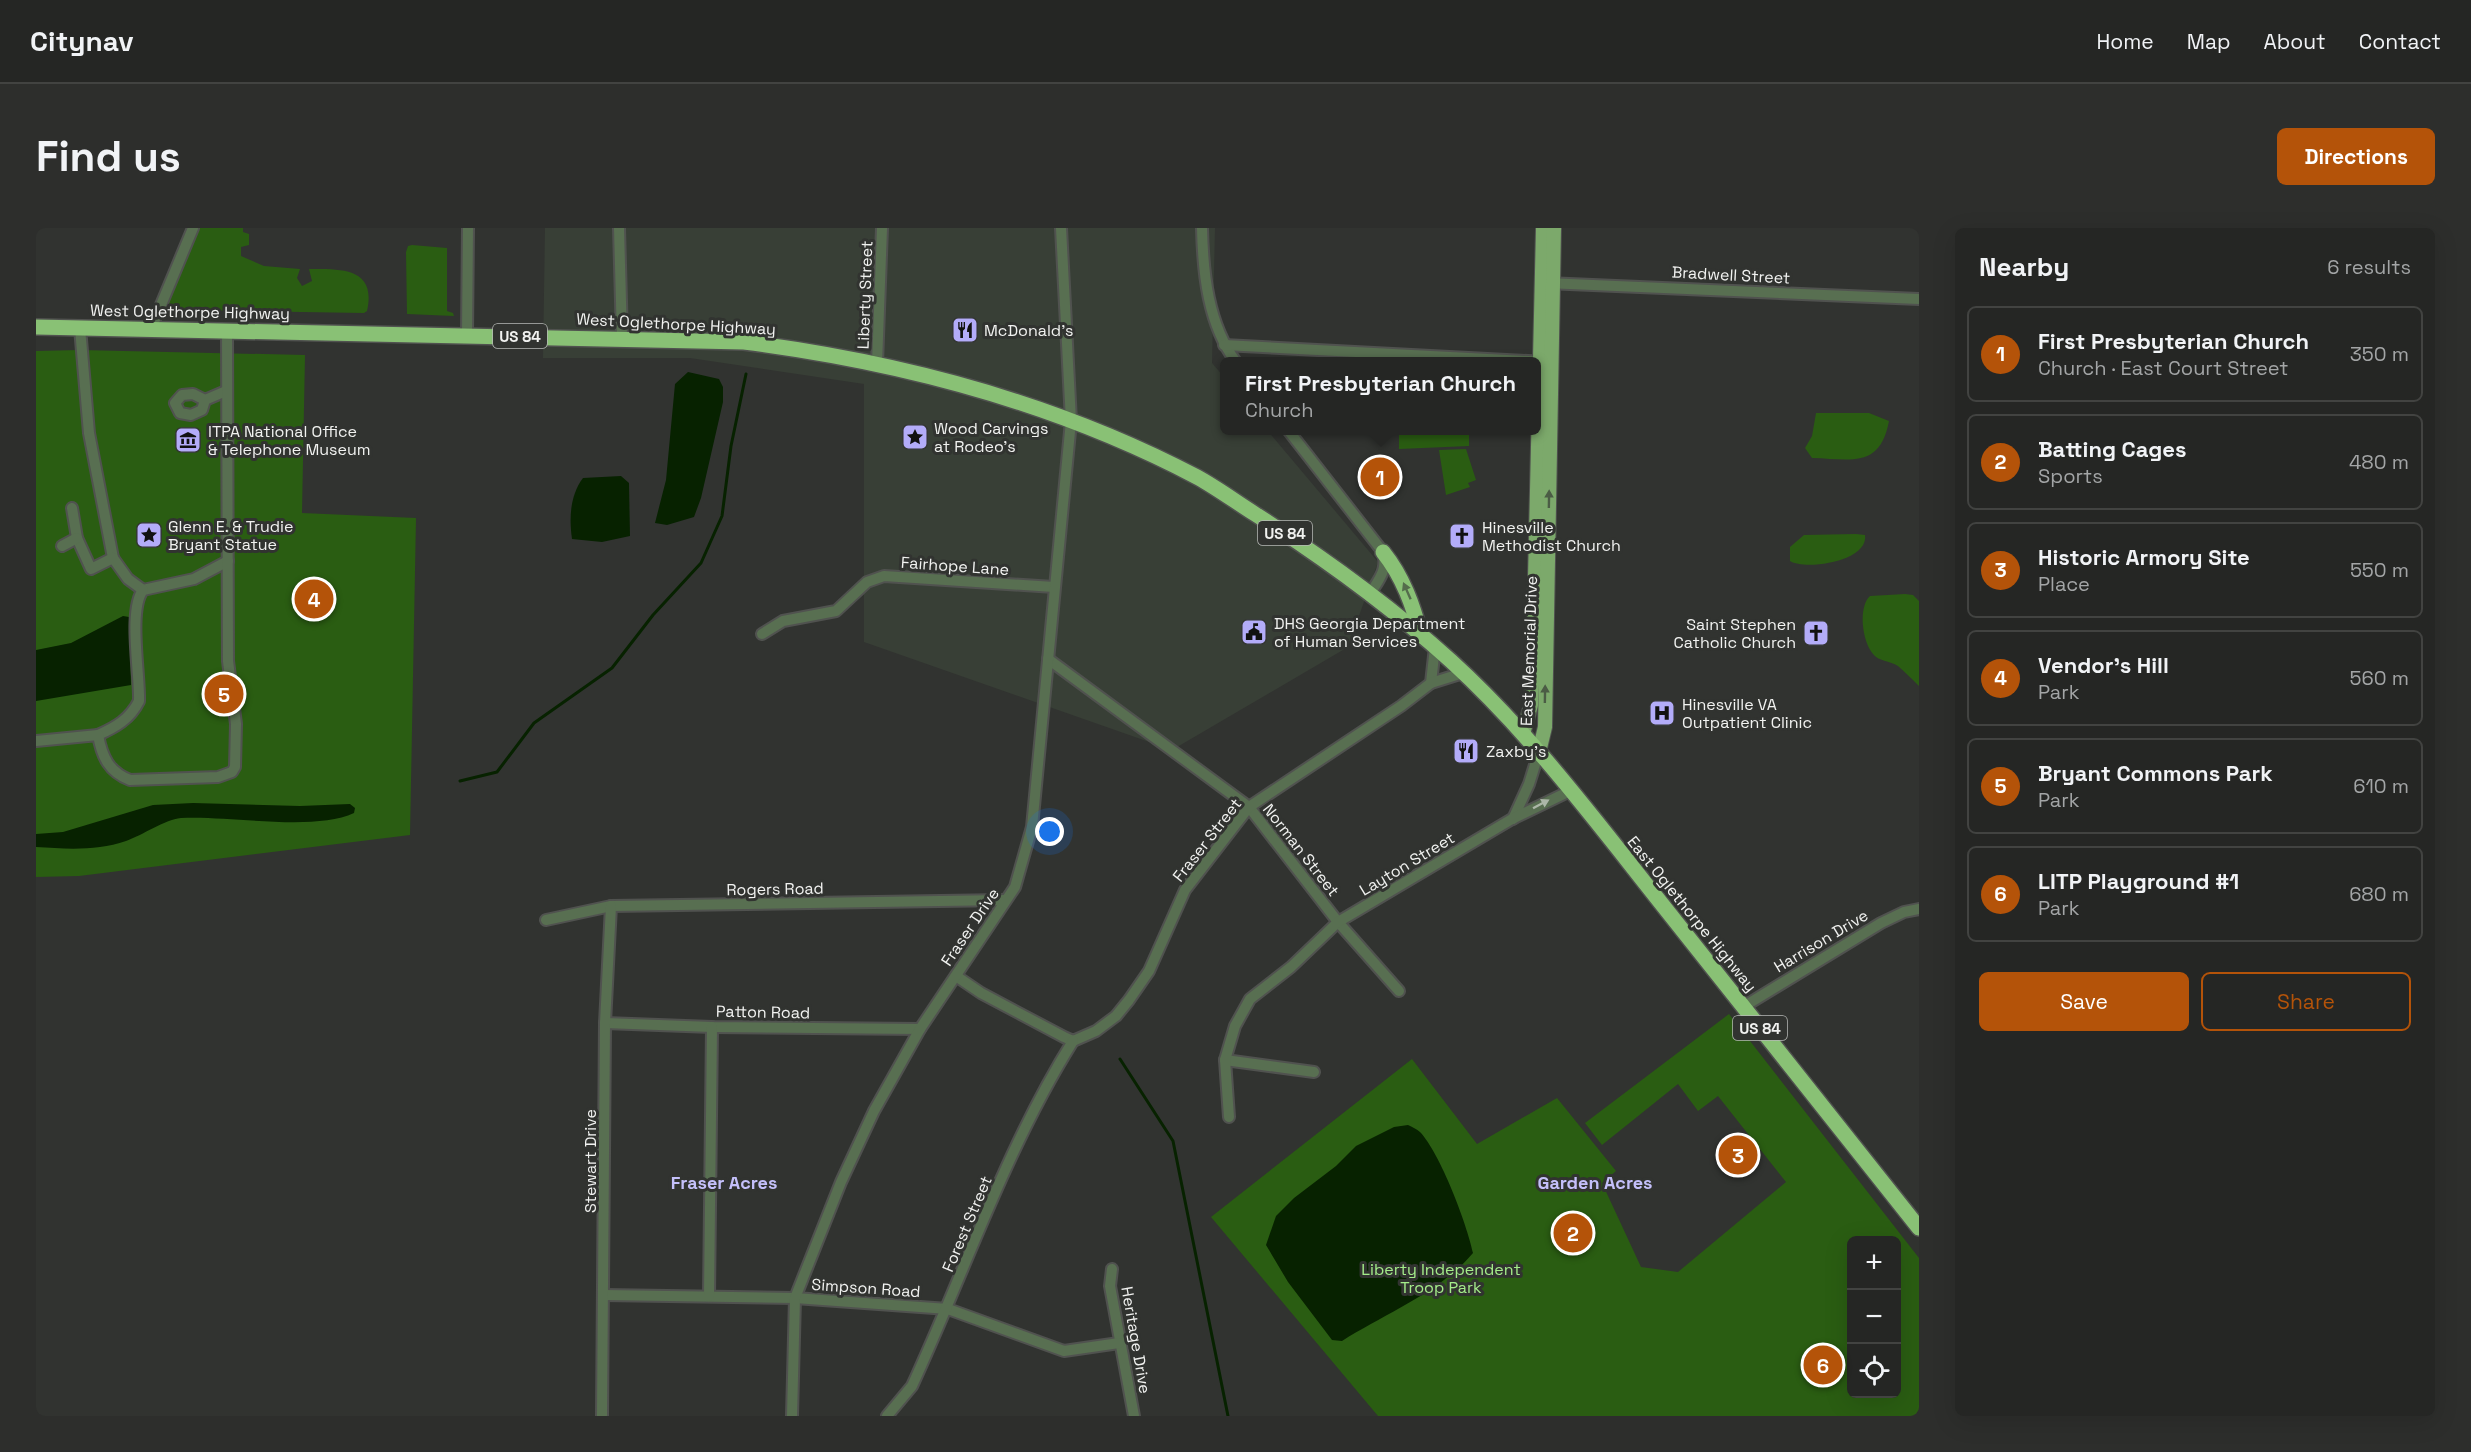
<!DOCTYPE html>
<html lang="en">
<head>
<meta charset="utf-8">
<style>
  body { margin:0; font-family:"Space Grotesk",sans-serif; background:#2d2e2c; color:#f1f3f6 }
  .controls { position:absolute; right:18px; bottom:18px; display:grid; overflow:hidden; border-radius:9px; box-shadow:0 6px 24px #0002 }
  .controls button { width:54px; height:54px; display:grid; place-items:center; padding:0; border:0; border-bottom:2px solid #424341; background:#252624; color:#f1f3f6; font:30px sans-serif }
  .you { position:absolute; left:1014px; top:604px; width:21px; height:21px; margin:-15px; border:4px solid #fff; border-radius:50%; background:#1a73e8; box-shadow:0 0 0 9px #1a73e833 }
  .badge { display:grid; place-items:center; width:39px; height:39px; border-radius:50%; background:#b45309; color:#fff; font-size:20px; font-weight:700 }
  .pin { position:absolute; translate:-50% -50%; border:3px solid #fff; box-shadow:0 2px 6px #0006 }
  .popup { position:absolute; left:1184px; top:129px; width:321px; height:78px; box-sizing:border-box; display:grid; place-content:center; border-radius:9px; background:#252624; filter:drop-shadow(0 2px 4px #0005); font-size:20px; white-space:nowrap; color:#a3a5a6 }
  .popup b { font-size:22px; color:#f1f3f6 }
  .popup::after { content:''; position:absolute; left:50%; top:100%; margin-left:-12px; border:12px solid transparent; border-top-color:#252624 }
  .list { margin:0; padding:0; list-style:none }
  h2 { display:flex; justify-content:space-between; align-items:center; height:78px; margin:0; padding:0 24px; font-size:26px }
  h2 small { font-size:20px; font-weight:400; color:#a3a5a6 }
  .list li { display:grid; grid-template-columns:39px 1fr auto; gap:18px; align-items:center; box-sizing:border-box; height:96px; margin:0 12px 12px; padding:0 12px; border:2px solid #424341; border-radius:9px }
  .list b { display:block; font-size:22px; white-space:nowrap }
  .list p { margin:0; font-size:20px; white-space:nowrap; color:#a3a5a6 }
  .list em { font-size:20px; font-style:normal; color:#a3a5a6 }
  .actions { display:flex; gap:12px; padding:18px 24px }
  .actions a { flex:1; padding:14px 0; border:2px solid #b45309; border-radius:9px; text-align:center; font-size:21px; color:#b45309 }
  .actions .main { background:#b45309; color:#fff }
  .icon { flex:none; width:33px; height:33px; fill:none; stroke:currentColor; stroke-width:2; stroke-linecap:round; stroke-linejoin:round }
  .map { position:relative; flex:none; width:1883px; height:1188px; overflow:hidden; border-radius:9px }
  header { display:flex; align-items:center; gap:36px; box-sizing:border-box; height:84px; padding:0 30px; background:#252624; border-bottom:2px solid #424341 }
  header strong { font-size:28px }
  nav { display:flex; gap:33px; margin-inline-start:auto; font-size:21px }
  .intro { display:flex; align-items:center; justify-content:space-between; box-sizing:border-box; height:144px; padding:0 36px }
  h1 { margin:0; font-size:42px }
  .button { padding:15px 27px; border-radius:9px; background:#b45309; color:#fff; font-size:21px; font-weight:700 }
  main { display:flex; gap:36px; padding:0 36px }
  aside { flex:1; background:#252624; border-radius:9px; box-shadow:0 6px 24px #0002 }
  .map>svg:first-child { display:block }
</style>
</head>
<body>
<header>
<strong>Citynav</strong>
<nav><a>Home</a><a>Map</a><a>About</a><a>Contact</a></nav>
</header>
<div class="intro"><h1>Find us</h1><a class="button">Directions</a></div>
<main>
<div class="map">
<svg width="1883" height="1188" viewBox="0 0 1883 1188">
  <rect width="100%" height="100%" fill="#313330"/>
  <!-- built -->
  <path fill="#383f36" d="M509,0H1179L1176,135L1188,149V202L1232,203L1342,334L1312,419L1136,522L828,414V156L654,130H507Z"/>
  <!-- green -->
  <g fill="#2a5d12" fill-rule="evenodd">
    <path d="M163,0H207V4L213,6V17L205,19V28L228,38L264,41L261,50L266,58L276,53L273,41C304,41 341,39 331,83L328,85L138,82L132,76V70Z"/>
    <path d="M376,17L411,20V83L417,85L418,88L371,86L370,24L372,18Z"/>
    <path d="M44,122L269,127L266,285L380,290L374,607L43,648L0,649V123Z"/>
    <path d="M1780,185H1833L1853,193C1844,241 1815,231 1776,230L1769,220L1776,208Z"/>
    <path d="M1363,203H1433V218L1363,221Z"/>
    <path d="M1430,221L1440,252L1432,255L1434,259L1410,267L1403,222Z"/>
    <path d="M1820,306L1829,307C1833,333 1770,343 1754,333V319L1768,307Z"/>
    <path d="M1869,366L1877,367L1883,373V458C1876,451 1869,444 1862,438C1854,433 1842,433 1837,426C1826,413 1822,379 1834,368Z"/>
    <path d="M1693,786L1883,1030V1188H1342L1175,989L1376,831L1441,916L1521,870L1580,943L1566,955L1605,1039L1642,1044L1750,954L1682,868L1662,883L1642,856L1566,917L1549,895ZM1816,1012H1860V1166H1816Z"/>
  </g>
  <!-- water -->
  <g fill="#072200">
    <path d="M652,144L683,151L687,159V174L665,270L658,289L631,297L619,295L630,252L639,156Z"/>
    <path d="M585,248L593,255L594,308L566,314L536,311C533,290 534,267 547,250Z"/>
    <path d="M87,388L93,389L95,457L0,473V422L35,415Z"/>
    <path d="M157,575L264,578L314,576L319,580L318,585C277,604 192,587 145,590C128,592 107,607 90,613C61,623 31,621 0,619V606L27,604L117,577Z"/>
    <path d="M1372,897C1376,899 1381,901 1384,904C1404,925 1431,996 1437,1025C1403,1065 1350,1085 1306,1113L1296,1112L1252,1054L1230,1017L1240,988L1258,970L1300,938L1320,918L1358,899Z"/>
  </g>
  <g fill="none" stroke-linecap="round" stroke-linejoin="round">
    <!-- stream -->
    <g stroke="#072200" stroke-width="3">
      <path d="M424,553L461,544L498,495L576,440L617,387L665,335L686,288L695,218L710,146"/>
      <path d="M1084,831L1137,913L1192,1188"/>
    </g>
    <!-- minor casing -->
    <g stroke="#50524f" stroke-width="14">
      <g id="minor">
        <path d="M583,0L586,110"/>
        <path d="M1166,0C1167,46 1172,96 1200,134"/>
        <path d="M1510,55L1883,71"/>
        <path d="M44,100L53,205L77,330"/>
        <path d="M115,101L157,0"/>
        <path d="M431,107L432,0"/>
        <path d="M1188,117L1511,134"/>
        <path d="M841,136L846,0"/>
        <path d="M169,172L166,182L155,187L144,185L139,175L146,167L157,166L169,172L190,163"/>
        <path d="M1252,202L1347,324C1352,342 1343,351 1334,366"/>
        <path d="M36,280L41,310L55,341L77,330L92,351L107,362L158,351L192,333"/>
        <path d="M26,318L41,310"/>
        <path d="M726,406L747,393L800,383L831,354L848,348L1018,359"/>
        <path d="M1012,431L1213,579L1302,694L1363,763"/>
        <path d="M1395,455L1399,419"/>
        <path d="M62,507C80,499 94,491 103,473C104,446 92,382 107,362"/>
        <path d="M0,513L62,507C66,529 73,544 94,552L182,549L196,544L199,539L200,496L192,433L191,102"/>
        <path d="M1477,591L1493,556L1503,524"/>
        <path d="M510,692L575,678L969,672"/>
        <path d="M920,748L945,765L1028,809L1037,813L1060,803L1080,788L1093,772L1113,743L1149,662L1213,579L1365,478L1395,455L1427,445"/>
        <path d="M1707,779L1845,695L1868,684L1883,681"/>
        <path d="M569,795L676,799L884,801"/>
        <path d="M1189,832L1278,844"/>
        <path d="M1193,889L1189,832L1199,798L1214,771L1255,739L1302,694L1476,591L1534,563"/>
        <path d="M1076,1041L1074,1058L1098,1188"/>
        <path d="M568,1067L759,1070L912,1081L1028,1123L1083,1115"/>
        <path d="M673,1068L676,799"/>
        <path d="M566,1188L569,795L575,678"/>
        <path d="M756,1188L759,1070L805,954L838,883L884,801L979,659L996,599L1035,193L1025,0"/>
        <path d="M851,1188L876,1158C929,1043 970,920 1037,813"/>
      </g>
    </g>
    <!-- major casing -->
    <g stroke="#50524f" stroke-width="16">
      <g id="major">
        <path d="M1487,506L1495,477L1497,437L1507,0"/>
        <path d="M1503,524L1509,499L1518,0"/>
      </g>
    </g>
    <!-- highway casing -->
    <g stroke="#50524f" stroke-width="18">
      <g id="highway">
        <path d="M0,99L708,114C865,134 1020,175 1161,249C1181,260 1200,274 1219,286C1288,330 1354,378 1415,433C1492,503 1556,588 1621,670C1708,780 1796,890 1883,1000"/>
        <path d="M1347,324C1367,349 1377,377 1385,408"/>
      </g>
    </g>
    <!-- minor -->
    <use href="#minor" stroke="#586f51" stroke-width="10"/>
    <!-- major -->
    <use href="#major" stroke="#7ca96b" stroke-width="14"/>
    <!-- highway -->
    <use href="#highway" stroke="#89c175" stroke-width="15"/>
  </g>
  <!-- one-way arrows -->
  <defs><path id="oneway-solid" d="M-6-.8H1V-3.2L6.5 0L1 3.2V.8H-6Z" transform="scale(1.5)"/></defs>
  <g fill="#4b5c45">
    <use href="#oneway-solid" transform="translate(1513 271) rotate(-89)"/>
    <use href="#oneway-solid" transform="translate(1509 466) rotate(-89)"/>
  </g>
  <use fill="#546c4c" href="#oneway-solid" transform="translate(1371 363) rotate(-114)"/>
  <use fill="#acb7a8" href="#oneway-solid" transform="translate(1505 576) rotate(-28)"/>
  <!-- icons -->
  <defs>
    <g id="restaurant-square" transform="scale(1.35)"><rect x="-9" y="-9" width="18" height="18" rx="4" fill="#b3acf9" stroke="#313330"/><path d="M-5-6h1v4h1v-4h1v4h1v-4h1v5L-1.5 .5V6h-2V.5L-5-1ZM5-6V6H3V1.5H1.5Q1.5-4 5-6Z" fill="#111"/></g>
    <g id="sight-square" transform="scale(1.35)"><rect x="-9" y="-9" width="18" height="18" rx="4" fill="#b3acf9" stroke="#313330"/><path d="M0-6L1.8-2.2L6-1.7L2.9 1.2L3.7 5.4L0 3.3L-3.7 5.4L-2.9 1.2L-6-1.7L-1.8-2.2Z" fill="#111"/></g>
    <g id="museum-square" transform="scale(1.35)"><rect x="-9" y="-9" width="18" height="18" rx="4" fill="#b3acf9" stroke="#313330"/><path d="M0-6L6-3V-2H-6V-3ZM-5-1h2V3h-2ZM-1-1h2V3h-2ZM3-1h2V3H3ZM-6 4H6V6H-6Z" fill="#111"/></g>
    <g id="church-square" transform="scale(1.35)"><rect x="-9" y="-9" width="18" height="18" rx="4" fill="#b3acf9" stroke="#313330"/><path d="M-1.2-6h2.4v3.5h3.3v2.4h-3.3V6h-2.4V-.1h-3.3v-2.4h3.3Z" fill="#111"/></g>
    <g id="civic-square" transform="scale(1.35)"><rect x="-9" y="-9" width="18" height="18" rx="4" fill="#b3acf9" stroke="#313330"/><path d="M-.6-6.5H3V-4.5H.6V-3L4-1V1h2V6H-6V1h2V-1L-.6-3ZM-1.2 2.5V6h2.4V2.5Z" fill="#111"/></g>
    <g id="hospital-square" transform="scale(1.35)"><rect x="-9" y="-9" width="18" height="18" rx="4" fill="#b3acf9" stroke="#313330"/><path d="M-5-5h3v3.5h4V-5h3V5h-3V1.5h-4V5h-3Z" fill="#111"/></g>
  </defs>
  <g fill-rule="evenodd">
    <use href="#restaurant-square" x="929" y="102"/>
    <use href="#sight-square" x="879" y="209"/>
    <use href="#museum-square" x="152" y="212"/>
    <use href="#sight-square" x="113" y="307"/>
    <use href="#church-square" x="1426" y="308"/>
    <use href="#civic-square" x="1218" y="404"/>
    <use href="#church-square" x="1780" y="405"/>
    <use href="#hospital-square" x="1626" y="485"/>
    <use href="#restaurant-square" x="1430" y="523"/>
  </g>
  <g text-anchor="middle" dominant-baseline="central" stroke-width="6" stroke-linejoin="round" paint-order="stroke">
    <!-- shield labels -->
    <g fill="#313330" stroke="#b7b9b6" stroke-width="1.5">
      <rect x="457" y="96" width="54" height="24" rx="4.5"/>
      <rect x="1222" y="293" width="54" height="24" rx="4.5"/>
      <rect x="1697" y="788" width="54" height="24" rx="4.5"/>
    </g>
    <g font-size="15" font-weight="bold" fill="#f1f2f0">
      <text x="484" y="108">US 84</text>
      <text x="1249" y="305">US 84</text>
      <text x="1724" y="800">US 84</text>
    </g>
    <!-- street labels -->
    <g font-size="16" fill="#f1f2f0" stroke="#313330">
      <text transform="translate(1695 47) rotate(3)">Bradwell Street</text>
      <text transform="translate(829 67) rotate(-88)">Liberty Street</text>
      <text transform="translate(154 84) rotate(1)">West Oglethorpe Highway</text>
      <text transform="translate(640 96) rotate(3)">West Oglethorpe Highway</text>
      <text transform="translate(919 338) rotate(4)">Fairhope Lane</text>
      <text transform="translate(1493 423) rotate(-88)">East Memorial Drive</text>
      <text transform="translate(1171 612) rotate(-52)">Fraser Street</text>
      <text transform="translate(1265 622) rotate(52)">Norman Street</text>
      <text transform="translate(1371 636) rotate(-31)">Layton Street</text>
      <text transform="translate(739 661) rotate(-1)">Rogers Road</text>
      <text transform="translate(1656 686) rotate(51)">East Oglethorpe Highway</text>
      <text transform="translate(934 699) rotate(-56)">Fraser Drive</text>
      <text transform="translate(1785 713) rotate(-31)">Harrison Drive</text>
      <text transform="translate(727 784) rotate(1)">Patton Road</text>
      <text transform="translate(554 933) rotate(-90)">Stewart Drive</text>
      <text transform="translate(931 996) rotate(-67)">Forest Street</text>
      <text transform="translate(830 1060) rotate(4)">Simpson Road</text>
      <text transform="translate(1100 1112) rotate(80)">Heritage Drive</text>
    </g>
    <!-- poi labels -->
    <g font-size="16" fill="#f1f2f0" stroke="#313330" text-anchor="start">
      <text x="948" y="102">McDonald's</text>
      <text x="898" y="200">Wood Carvings<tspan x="898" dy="18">at Rodeo's</tspan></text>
      <text x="172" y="203">ITPA National Office<tspan x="172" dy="18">&amp; Telephone Museum</tspan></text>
      <text x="132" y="298">Glenn E. &amp; Trudie<tspan x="132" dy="18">Bryant Statue</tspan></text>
      <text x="1446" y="299">Hinesville<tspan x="1446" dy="18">Methodist Church</tspan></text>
      <text x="1238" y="395">DHS Georgia Department<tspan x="1238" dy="18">of Human Services</tspan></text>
      <text x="1760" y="396" text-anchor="end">Saint Stephen<tspan x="1760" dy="18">Catholic Church</tspan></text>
      <text x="1646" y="476">Hinesville VA<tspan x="1646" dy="18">Outpatient Clinic</tspan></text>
      <text x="1450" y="523">Zaxby's</text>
    </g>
    <!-- park labels -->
    <g font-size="16" fill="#a4ec8a" stroke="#313330">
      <text x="1405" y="1041">Liberty Independent<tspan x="1405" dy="18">Troop Park</tspan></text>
    </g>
    <!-- neighbourhood labels -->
    <g font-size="18" font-weight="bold" fill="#c4c0fa" stroke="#313330">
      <text x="688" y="954">Fraser Acres</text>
      <text x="1559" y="954">Garden Acres</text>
    </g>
  </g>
</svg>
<div class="controls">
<button>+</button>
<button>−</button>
<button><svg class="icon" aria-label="locate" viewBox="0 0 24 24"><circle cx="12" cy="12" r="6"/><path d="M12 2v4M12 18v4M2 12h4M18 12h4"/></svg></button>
</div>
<div class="you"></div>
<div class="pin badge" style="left:1344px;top:249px">1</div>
<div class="popup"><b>First Presbyterian Church</b>Church</div>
<div class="pin badge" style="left:1537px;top:1005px">2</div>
<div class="pin badge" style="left:1702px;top:927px">3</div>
<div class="pin badge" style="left:278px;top:371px">4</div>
<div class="pin badge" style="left:188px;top:466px">5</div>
<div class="pin badge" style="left:1787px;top:1137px">6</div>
</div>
<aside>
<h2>Nearby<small>6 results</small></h2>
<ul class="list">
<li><span class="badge">1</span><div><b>First Presbyterian Church</b><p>Church · East Court Street</p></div><em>350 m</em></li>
<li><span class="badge">2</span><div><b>Batting Cages</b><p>Sports</p></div><em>480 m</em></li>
<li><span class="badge">3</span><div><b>Historic Armory Site</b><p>Place</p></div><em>550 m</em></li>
<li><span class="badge">4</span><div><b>Vendor's Hill</b><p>Park</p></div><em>560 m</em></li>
<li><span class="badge">5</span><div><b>Bryant Commons Park</b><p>Park</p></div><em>610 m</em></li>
<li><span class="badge">6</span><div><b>LITP Playground #1</b><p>Park</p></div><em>680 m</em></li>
</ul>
<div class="actions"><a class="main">Save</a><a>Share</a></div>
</aside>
</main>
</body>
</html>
